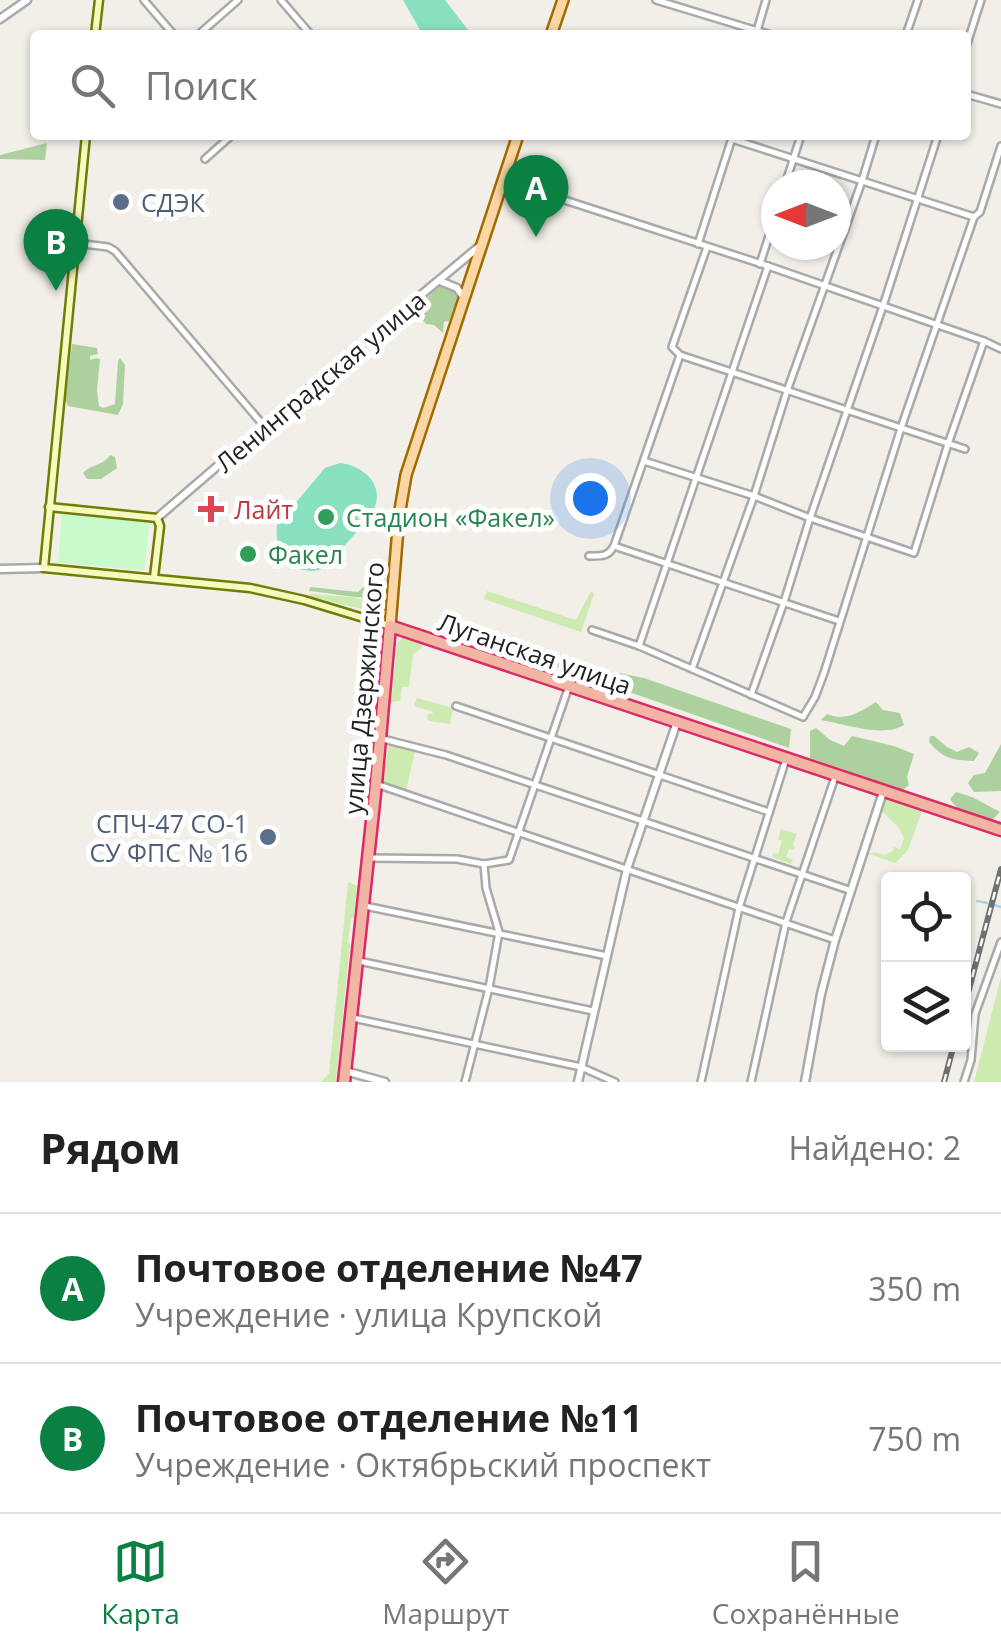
<!DOCTYPE html>
<html lang="ru">
<head>
<meta charset="utf-8">
<style>
  body { margin:0; font-family:"Open Sans",sans-serif; background:#f2f2f2; color:#222 }
  .controls { position:absolute; right:30px; bottom:30px; display:grid; overflow:hidden; border-radius:10px; box-shadow:0 2px 8px #0004 }
  .controls button { width:90px; height:90px; display:grid; place-items:center; padding:0; border:0; border-bottom:2px solid #e0e0e0; background:#fff; color:#222; font:50px sans-serif }
  .compass { position:absolute; left:761px; top:170px; width:90px; height:90px; border-radius:50%; background:#fff; box-shadow:0 2px 8px #0004; rotate:270deg }
  .you { position:absolute; left:590px; top:498px; width:35px; height:35px; margin:-25px; border:8px solid #fff; border-radius:50%; background:#1a73e8; box-shadow:0 0 0 15px #1a73e833 }
  .badge { display:grid; place-items:center; width:65px; height:65px; border-radius:50%; background:#0b8043; color:#fff; font-size:32px; font-weight:700 }
  .pin { position:absolute; translate:-50% -82px; filter:drop-shadow(0 2px 5px #0008) }
  .pin::after { content:''; position:absolute; top:52px; width:35px; height:30px; background:inherit; clip-path:polygon(0 0,100% 0,50% 100%) }
  .list { margin:0; padding:0; list-style:none }
  h2 { display:flex; justify-content:space-between; align-items:center; height:130px; margin:0; padding:0 40px; font-size:42px }
  h2 small { font-size:32px; font-weight:400; color:#767676 }
  .list li { display:grid; grid-template-columns:65px 1fr auto; gap:30px; align-items:center; box-sizing:border-box; height:150px; padding:0 40px; border-top:2px solid #e0e0e0 }
  .list b { display:block; font-size:38px; white-space:nowrap }
  .list p { margin:0; font-size:32px; white-space:nowrap; color:#767676 }
  .list em { font-size:32px; font-style:normal; color:#767676 }
  .icon { flex:none; width:55px; height:55px; fill:none; stroke:currentColor; stroke-width:2; stroke-linecap:round; stroke-linejoin:round }
  .map { position:relative; flex:none; width:1001px; height:1082px; overflow:hidden }
  .search { position:absolute; background:#fff; box-shadow:0 2px 8px #0004; left:30px; right:30px; top:30px; height:110px; display:flex; align-items:center; gap:25px; box-sizing:border-box; padding:0 35px; border-radius:10px; color:#767676; font-size:38px }
  .sheet { height:430px; background:#fff }
  nav { display:flex; justify-content:space-around; align-items:center; box-sizing:border-box; height:140px; border-top:2px solid #e0e0e0; background:#fff; font-size:28px; color:#767676 }
  nav a { display:grid; justify-items:center; gap:5px }
  nav .on { color:#0b8043 }
  .map>svg:first-child { display:block }
</style>
</head>
<body>
<div class="map">
<svg width="1001" height="1082" viewBox="0 0 1001 1082">
  <rect width="100%" height="100%" fill="#f2efe9"/>
  <!-- grass -->
  <g fill="#cdebb0">
    <path d="M487,591L576,620L591,591L594,594L581,632L484,599Z"/>
    <path d="M309,594L352,597L368,601L379,613L310,597Z"/>
    <path d="M405,637L422,643V648L413,654L409,687H402L400,701L391,702L397,645L400,639Z"/>
    <path d="M417,698L453,708L450,724L429,721L427,718L428,714H432L433,712L414,706Z"/>
    <path d="M389,743L415,751L406,791L383,784Z"/>
    <path d="M886,798L922,811L908,850L895,863L869,854L875,852L885,855L893,851L894,847L900,849L904,838L898,827L882,811Z"/>
    <path d="M781,829L797,834L793,845L795,847L794,850L789,849L786,857L793,860L791,864L772,857L773,853L778,854L782,841L778,839Z"/>
    <path d="M348,882L357,886L354,917L351,919L348,942L350,945L336,1082H321L329,1073Z"/>
    <path d="M1001,977V1082H974Z"/>
  </g>
  <!-- forest -->
  <g fill="#add19e">
    <path d="M47,143L45,160L0,159V155Z"/>
    <path d="M439,286L451,288L457,298L449,321L444,322L443,333L434,325L426,324L414,311Z"/>
    <path d="M72,344L97,348L98,354L90,356V360L96,358L100,359L97,390L99,406L103,408L115,404L118,361L120,358L125,365L123,404L118,415L68,406L65,399Z"/>
    <path d="M110,455L115,457L117,468L101,479H87L83,473C91,464 103,466 110,455Z"/>
    <path d="M387,564L383,597C360,600 333,593 309,591L310,587L358,592Z"/>
    <path d="M468,623L609,671L644,678L791,729L789,748L464,634Z"/>
    <path d="M876,702L883,710L900,713L904,725C883,738 845,724 821,720L827,714C845,722 860,712 876,702Z"/>
    <path d="M816,728L830,740L844,746L852,736L894,746L914,754L907,777L909,785L903,790L810,758V731Z"/>
    <path d="M930,736H934L947,747L957,752L969,747L979,753L974,761C951,760 944,759 929,742Z"/>
    <path d="M1001,744V791L974,792L968,783L974,775L985,773Z"/>
    <path d="M956,792L972,797L1000,812L991,821C976,816 958,813 950,799Z"/>
  </g>
  <!-- park -->
  <path fill="#c8facc" d="M62,512L150,519L144,570L58,563Z"/>
  <!-- pitch -->
  <g fill="#88e0be">
    <path d="M403,0H445L472,35H423Z"/>
    <path d="M340,463C360,465 384,482 375,506C371,518 335,556 325,568C295,580 273,553 277,525L325,468Z"/>
  </g>
  <g fill="none" stroke-linecap="round" stroke-linejoin="round">
    <!-- stream -->
    <g stroke="#aad3df" stroke-width="2.5">
      <path d="M977,901L987,903"/>
      <path d="M994,905L1001,907"/>
    </g>
    <!-- minor casing -->
    <g stroke="#a9a9a9" stroke-width="10">
      <g id="minor">
        <path d="M144,0L174,35"/>
        <path d="M281,0L311,35"/>
        <path d="M656,0L771,35"/>
        <path d="M198,35L238,0"/>
        <path d="M758,35L757,31L766,0"/>
        <path d="M906,35L918,0"/>
        <path d="M966,47L981,0"/>
        <path d="M966,94L1001,104"/>
        <path d="M732,139L974,217"/>
        <path d="M205,159L232,135"/>
        <path d="M503,180L768,266L984,341L1001,349"/>
        <path d="M785,185L801,135"/>
        <path d="M75,243L108,247L115,251L264,426"/>
        <path d="M698,244L733,135"/>
        <path d="M760,264L776,214"/>
        <path d="M680,355L965,449"/>
        <path d="M644,461L754,496L810,518L914,553L948,444L984,341"/>
        <path d="M614,546L839,621"/>
        <path d="M589,556C601,556 608,557 614,546L680,355L672,347L707,247"/>
        <path d="M592,630L639,646L803,717L815,697L824,673L901,428L974,217L980,212L1001,146"/>
        <path d="M639,646L768,266"/>
        <path d="M692,669L754,496L787,391L862,181L876,135"/>
        <path d="M751,695L784,602L810,518L883,306L938,135"/>
        <path d="M456,706L769,812"/>
        <path d="M383,739L446,755L849,890"/>
        <path d="M379,785L835,940"/>
        <path d="M370,858L457,859L484,864L509,860L569,686"/>
        <path d="M365,906L607,956"/>
        <path d="M359,961L593,1011"/>
        <path d="M353,1018L581,1067L615,1082"/>
        <path d="M465,1082L489,988L499,932L486,888L484,864"/>
        <path d="M701,1082L739,908L786,759"/>
        <path d="M751,1082L786,922L835,777"/>
        <path d="M964,1082L971,1060L975,1014L1001,942"/>
      </g>
    </g>
    <!-- tertiary casing -->
    <g stroke="#a9a9a9" stroke-width="11">
      <g id="tertiary">
        <path d="M0,19L27,0"/>
        <path d="M440,281L457,288L464,298"/>
        <path d="M157,518L264,426L481,245"/>
        <path d="M0,569L44,568"/>
        <path d="M345,1071L385,1082"/>
        <path d="M578,1082L627,869L677,722"/>
        <path d="M805,1082L821,994L835,940L883,792"/>
      </g>
    </g>
    <!-- secondary casing -->
    <g stroke="#707d05" stroke-width="11">
      <g id="secondary">
        <path d="M95,35L99,0"/>
        <path d="M86,135L44,568L250,588L304,600L390,626"/>
        <path d="M49,507L157,518L160,526L154,577"/>
      </g>
    </g>
    <!-- primary casing -->
    <g stroke="#a06b00" stroke-width="14">
      <g id="primary">
        <path d="M551,35L563,0"/>
        <path d="M390,626L399,516L406,475L518,135"/>
      </g>
    </g>
    <!-- trunk casing -->
    <g stroke="#dc2a67" stroke-width="15">
      <path id="trunk" d="M344,1082L376,784L390,626L1001,830"/>
    </g>
    <!-- minor -->
    <use href="#minor" stroke="#fff" stroke-width="5"/>
    <!-- tertiary -->
    <use href="#tertiary" stroke="#fff" stroke-width="6"/>
    <!-- secondary -->
    <use href="#secondary" stroke="#f7fabf" stroke-width="6"/>
    <!-- primary -->
    <use href="#primary" stroke="#fcd6a4" stroke-width="9"/>
    <!-- trunk -->
    <use href="#trunk" stroke="#f2b4a3" stroke-width="10"/>
    <!-- rail casing -->
    <g stroke="#707070" stroke-width="6">
      <g id="rail">
        <path d="M964,1008L1001,869"/>
        <path d="M944,1082L954,1044"/>
      </g>
    </g>
    <!-- rail -->
    <use href="#rail" stroke="#fff" stroke-width="2.5" stroke-dasharray="8" stroke-linecap="butt"/>
  </g>
  <!-- markers -->
  <g fill="#5c6f8a" stroke="#fff" stroke-width="4">
    <circle cx="121" cy="202" r="10"/>
    <circle cx="268" cy="837" r="10"/>
  </g>
  <path fill="#e0444e" stroke="#fff" stroke-width="4" d="M206 494h10v10h10v10h-10v10h-10v-10h-10v-10h10z"/>
  <g fill="#2e9e5b" stroke="#fff" stroke-width="4">
    <circle cx="326" cy="517" r="10"/>
    <circle cx="248" cy="554" r="10"/>
  </g>
  <g text-anchor="middle" dominant-baseline="central" stroke-width="10" stroke-linejoin="round" paint-order="stroke">
    <!-- service labels -->
    <g font-size="25" fill="#4e5e75" stroke="#fff" text-anchor="start">
      <text x="141" y="202">СДЭК</text>
      <text x="248" y="823" text-anchor="end">СПЧ-47 СО-1<tspan x="248" dy="29">СУ ФПС № 16</tspan></text>
    </g>
    <!-- street labels -->
    <g font-size="25" fill="#222" stroke="#fff">
      <text transform="translate(320 381) rotate(-40)">Ленинградская улица</text>
      <text transform="translate(535 653) rotate(19)">Луганская улица</text>
      <text transform="translate(363 688) rotate(-85)">улица Дзержинского</text>
    </g>
    <!-- health labels -->
    <g font-size="25" fill="#be3a42" stroke="#fff" text-anchor="start">
      <text x="234" y="509">Лайт</text>
    </g>
    <!-- leisure labels -->
    <g font-size="25" fill="#27864d" stroke="#fff" text-anchor="start">
      <text x="346" y="517">Стадион «Факел»</text>
      <text x="268" y="554">Факел</text>
    </g>
  </g>
</svg>
<div class="controls">
<button><svg class="icon" aria-label="locate" viewBox="0 0 24 24"><circle cx="12" cy="12" r="6"/><path d="M12 2v4M12 18v4M2 12h4M18 12h4"/></svg></button>
<button><svg class="icon" aria-label="layers" viewBox="0 0 24 24"><path d="M12 4l9 5-9 5-9-5zM3 14l9 5 9-5"/></svg></button>
</div>
<svg class="compass" viewBox="-18 -18 36 36"><path d="M0-13l5 13h-10z" fill="#e53935"/><path d="M0 13l5-13h-10z" fill="#767676"/></svg>
<div class="you"></div>
<div class="pin badge" style="left:536px;top:237px">A</div>
<div class="pin badge" style="left:56px;top:291px">B</div>
<div class="search"><svg class="icon" aria-label="search" viewBox="0 0 24 24"><circle cx="10" cy="10" r="6"/><path d="M15 15l6 6"/></svg>Поиск</div>
</div>
<section class="sheet">
<h2>Рядом<small>Найдено: 2</small></h2>
<ul class="list">
<li><span class="badge">A</span><div><b>Почтовое отделение №47</b><p>Учреждение · улица Крупской</p></div><em>350 m</em></li>
<li><span class="badge">B</span><div><b>Почтовое отделение №11</b><p>Учреждение · Октябрьский проспект</p></div><em>750 m</em></li>
</ul>
</section>
<nav>
<a class="on"><svg class="icon" aria-label="map" viewBox="0 0 24 24"><path d="M3 6l6-2 6 2 6-2v14l-6 2-6-2-6 2zM9 4v14M15 6v14"/></svg>Карта</a>
<a><svg class="icon" aria-label="directions" viewBox="0 0 24 24"><path d="M12 3l9 9-9 9-9-9zM9 14v-3h6M13 9l2 2-2 2"/></svg>Маршрут</a>
<a><svg class="icon" aria-label="saved" viewBox="0 0 24 24"><path d="M7 4h10v16l-5-4-5 4z"/></svg>Сохранённые</a>
</nav>
</body>
</html>
